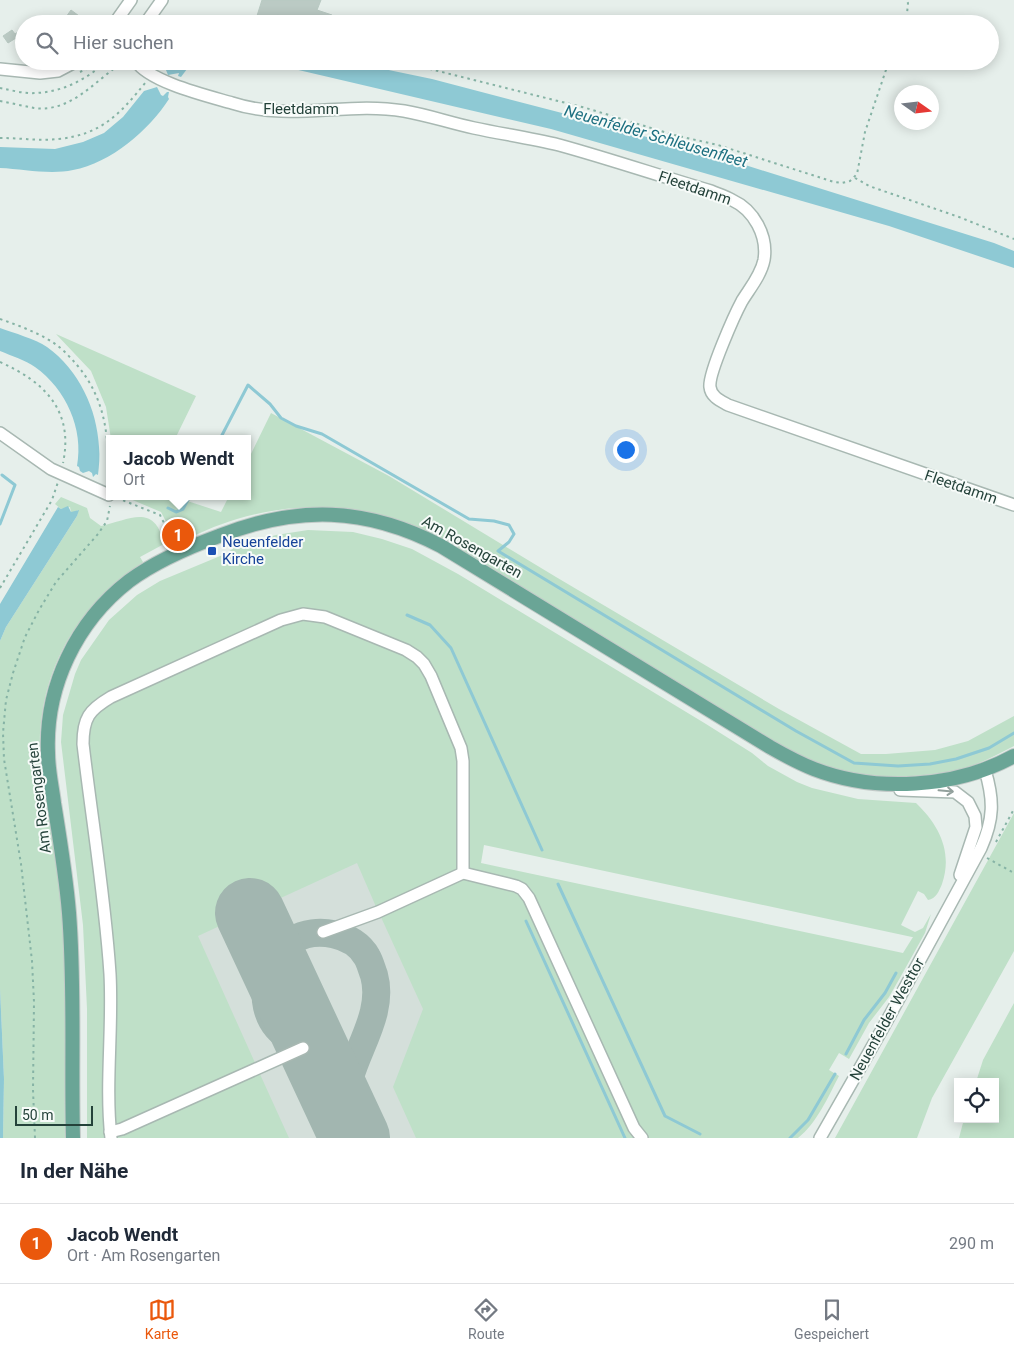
<!DOCTYPE html>
<html lang="de">
<head>
<meta charset="utf-8">
<style>
  body { margin:0; font-family:Roboto,sans-serif; background:#f2f2f3; color:#1f2937 }
  .controls { position:absolute; right:15px; bottom:15px; display:grid; overflow:hidden; border-radius:0px; box-shadow:0 2px 12px #0003 }
  .controls button { width:45px; height:45px; display:grid; place-items:center; padding:0; border:0; border-bottom:1px solid #e0e1e3; background:#fff; color:#1f2937; font:25px sans-serif }
  .compass { position:absolute; left:894px; top:85px; width:45px; height:45px; border-radius:50%; background:#fff; box-shadow:0 2px 12px #0003; rotate:104deg }
  .scale { position:absolute; left:15px; bottom:12px; width:78px; box-sizing:border-box; padding-left:5px; border:2px solid #24423a; border-top:0; font-size:14px; line-height:18px; white-space:nowrap; color:#24423a; -webkit-text-stroke:4px #f7fbf9; paint-order:stroke }
  .you { position:absolute; left:625px; top:449px; width:18px; height:18px; margin:-12px; border:4px solid #fff; border-radius:50%; background:#1a73e8; box-shadow:0 0 0 8px #1a73e833 }
  .badge { display:grid; place-items:center; width:32px; height:32px; border-radius:50%; background:#ea580c; color:#fff; font-size:16px; font-weight:700 }
  .pin { position:absolute; translate:-50% -50%; border:2px solid #fff; box-shadow:0 1px 5px #0006 }
  .popup { position:absolute; left:106px; top:435px; width:145px; height:65px; box-sizing:border-box; display:grid; place-content:center; border-radius:0px; background:#fff; filter:drop-shadow(0 1px 4px #0005); font-size:16px; white-space:nowrap; color:#747a83 }
  .popup b { font-size:19px; color:#1f2937 }
  .popup::after { content:''; position:absolute; left:50%; top:100%; margin-left:-10px; border:10px solid transparent; border-top-color:#fff }
  .list { margin:0; padding:0; list-style:none }
  h2 { display:flex; justify-content:space-between; align-items:center; height:65px; margin:0; padding:0 20px; font-size:21px }
  h2 small { font-size:16px; font-weight:400; color:#747a83 }
  .list li { display:grid; grid-template-columns:32px 1fr auto; gap:15px; align-items:center; box-sizing:border-box; height:80px; padding:0 20px; border-top:1px solid #e0e1e3 }
  .list b { display:block; font-size:19px; white-space:nowrap }
  .list p { margin:0; font-size:16px; white-space:nowrap; color:#747a83 }
  .list em { font-size:16px; font-style:normal; color:#747a83 }
  .icon { flex:none; width:28px; height:28px; fill:none; stroke:currentColor; stroke-width:2; stroke-linecap:round; stroke-linejoin:round }
  .map { position:relative; flex:none; width:1014px; height:1138px; overflow:hidden }
  .search { position:absolute; background:#fff; box-shadow:0 2px 12px #0003; left:15px; right:15px; top:15px; height:55px; display:flex; align-items:center; gap:12px; box-sizing:border-box; padding:0 18px; border-radius:28px; color:#747a83; font-size:19px }
  .sheet { height:145px; background:#fff }
  nav { display:flex; justify-content:space-around; align-items:center; box-sizing:border-box; height:70px; border-top:1px solid #e0e1e3; background:#fff; font-size:14px; color:#747a83 }
  nav a { display:grid; justify-items:center; gap:2px }
  nav .on { color:#ea580c }
  .map>svg:first-child { display:block }
</style>
</head>
<body>
<div class="map">
<svg width="1014" height="1138" viewBox="0 0 1014 1138">
  <rect width="100%" height="100%" fill="#e6efeb"/>
  <!-- built -->
  <path fill="#d4dfda" d="M85,699L473,864L659,1138H100Z"/>
  <!-- green -->
  <g fill="#bfe0c8" fill-rule="evenodd">
    <path d="M56,334L196,396L175,439H111L106,407L91,371Z"/>
    <path d="M271,413L389,476L556,577L779,709L861,754H886L935,750L968,741L1014,716V746C998,754 982,763 965,768C931,777 881,780 847,772C827,767 808,759 789,750L444,540C374,507 312,497 237,519C216,525 196,535 177,543L161,512L123,496H172L221,512L229,496H247V462Z"/>
    <path d="M61,497L87,508L90,518L101,526C129,520 155,502 164,544L140,557L143,562C68,613 32,684 41,776C46,814 57,853 60,892C68,974 64,1056 65,1138H3L4,1079L0,988V641L6,627L77,516L78,510L73,513L71,512L70,507L61,509L55,504Z"/>
    <path d="M308,530L353,532L382,539L412,549L458,574L706,724L752,753L768,766L797,782L812,788L858,799L916,803C939,825 953,852 942,884C939,891 936,899 928,900L924,894L918,891L901,925L915,932L923,928L931,914L925,933L901,976L889,997L869,1023L849,1059L839,1053L829,1070L839,1076C828,1097 817,1123 798,1138H647L640,1130L531,893L471,870L468,865L467,765L429,664L314,611L86,712L102,929L106,1002L107,1138H87V1009L83,925L61,742L63,715L75,674L81,660L109,620L137,595L160,581L225,554L237,546L276,535ZM484,845L912,937H913L903,953L481,863Z"/>
    <path d="M315,618L396,648L419,663L425,674L459,755L458,866L454,872L377,909L357,863L198,936L256,1065L121,1126L114,1122L111,928L106,871L87,750L88,727L93,717L112,700L295,619Z"/>
    <path d="M1014,813V951L932,1098L917,1138H835Z"/>
    <path d="M464,879L522,893L637,1138H416L393,1087L423,1009L380,915Z"/>
    <path d="M1014,1003V1138H959L964,1119H995V1082H976L983,1060Z"/>
    <path d="M259,1072L289,1138H117L122,1133Z"/>
  </g>
  <!-- water -->
  <g fill="#8ec9d4">
    <path d="M165,61H193L181,77L178,76L179,73L168,75L164,65Z"/>
    <path d="M260,61H325L379,68L432,79L562,113L742,164L994,243L1014,251V268L889,226L551,129Z"/>
    <path d="M157,87L161,95L163,96L167,92H169L168,97L169,99C149,130 111,163 73,170C50,175 23,169 0,168V147L55,149L83,142L104,133L123,117L144,91Z"/>
    <path d="M0,328C14,333 35,339 47,347C79,370 97,409 99,447C100,456 99,466 98,475L96,474L93,477L92,473L89,471L83,473L80,471L79,467L77,466C84,429 66,389 35,367C25,360 12,356 0,351Z"/>
    <path d="M68,506L71,512L79,510L77,516L6,627L0,641V604L58,507L61,509Z"/>
    <path d="M0,988L4,1079L3,1138H0Z"/>
  </g>
  <g fill="none" stroke-linecap="round" stroke-linejoin="round">
    <!-- stream -->
    <g stroke="#8ec9d4" stroke-width="3">
      <path d="M220,439L248,385L270,404L281,418L296,426L322,434L469,519L494,521L509,525L514,534L509,542L498,551L796,731L854,763L898,766L930,764L956,759L989,748L1014,733"/>
      <path d="M168,508L176,512L183,509L190,496"/>
      <path d="M0,524L15,485L2,475"/>
      <path d="M407,615L430,625L451,648L542,850"/>
      <path d="M558,884L665,1116L700,1134"/>
      <path d="M526,921L625,1138"/>
      <path d="M846,1054L864,1020L885,993L896,973"/>
      <path d="M790,1138L808,1120L835,1074"/>
    </g>
    <!-- taxiway -->
    <path stroke="#a2b6b0" stroke-width="28" d="M347,1119C336,1099 326,1074 311,1057C294,1037 274,1036 267,1007C262,984 271,952 293,940C316,926 354,933 367,957C370,962 372,970 374,975C387,1022 341,1064 346,1111C346,1116 348,1121 349,1126"/>
    <!-- runway -->
    <path stroke="#a2b6b0" stroke-width="70" d="M250,913L355,1138"/>
  </g>
  <!-- building -->
  <g fill="#bbcac4" stroke="#b8c9c2">
    <path d="M262,0H321L317,10L332,15L329,24H306L277,15L275,24H257L258,20L256,19Z"/>
    <path d="M71,10L90,24H61Z"/>
    <path d="M24,28V50L16,38L8,43L3,36L12,30L15,34Z"/>
  </g>
  <g fill="none" stroke-linecap="round" stroke-linejoin="round">
    <!-- minor casing -->
    <g stroke="#a8b8b2" stroke-width="14">
      <g id="minor">
        <path d="M114,24L131,0"/>
        <path d="M145,24L162,0"/>
        <path d="M136,61C149,82 208,96 232,103C291,122 346,101 404,111C428,115 450,123 474,128C502,134 531,138 559,145C610,159 660,176 711,191C718,194 725,196 732,200C754,210 768,236 764,260C761,275 750,288 742,301C735,314 708,374 710,387C711,397 721,401 728,405L1014,505"/>
        <path d="M0,69L40,73L58,71L77,61"/>
        <path d="M0,433L51,469L109,495"/>
        <path d="M900,790L955,792L968,802L975,816L976,827L960,875"/>
        <path d="M323,932L378,912L463,873L516,886L522,889L529,898L634,1128L642,1138"/>
        <path d="M110,1132L122,1129L303,1048"/>
        <path d="M111,1138C105,1084 113,1029 110,974C105,897 92,821 83,744C83,718 89,710 111,697L281,620L303,614L325,617L406,650L417,657L424,664L431,676L461,748L463,761V873"/>
        <path d="M820,1138L884,1026L981,848C994,819 994,800 985,770"/>
      </g>
    </g>
    <!-- major casing -->
    <g stroke="#c2cac8" stroke-width="16">
      <path id="major" d="M73,1138C71,1063 75,988 69,913C66,876 60,840 54,803C52,787 48,770 48,753C45,687 76,622 129,581C156,561 189,547 219,536C298,505 366,507 441,546L770,747C784,755 799,763 814,769C876,793 956,788 1014,756"/>
    </g>
    <!-- path -->
    <g stroke="#86b3a5" stroke-width="2" stroke-dasharray="2.5 4" stroke-linecap="butt">
      <path d="M906,24L908,3L906,0"/>
      <path d="M398,61L586,108L674,135L718,145L834,182L842,183L850,181L857,174L865,132L889,61"/>
      <path d="M80,72L104,61"/>
      <path d="M0,88C11,90 24,94 36,93C63,92 87,79 107,61"/>
      <path d="M0,101C11,103 23,106 34,108C72,113 96,79 125,61"/>
      <path d="M0,138C19,138 39,141 58,139C101,135 120,114 146,82"/>
      <path d="M855,178L869,186L959,217L1014,239"/>
      <path d="M0,319C17,325 34,331 49,340C60,346 69,356 77,365C107,401 109,439 108,484"/>
      <path d="M0,362C45,382 74,411 63,463"/>
      <path d="M117,498L160,515L173,541"/>
      <path d="M0,588L52,500L58,482"/>
      <path d="M996,842L1014,809"/>
      <path d="M987,858L1014,873"/>
      <path d="M35,1138L33,1090L34,1002L32,961L21,864L4,759L3,733L6,700L13,673L25,637L39,610L56,582L98,534L107,521L110,506"/>
    </g>
    <!-- minor -->
    <use href="#minor" stroke="#fff" stroke-width="11"/>
    <!-- major -->
    <use href="#major" stroke="#6aa596" stroke-width="14"/>
  </g>
  <!-- one-way arrows -->
  <defs><path id="oneway-shaft" d="M-6 0H5M1.5-3L5.5 0L1.5 3" fill="none" stroke-width="1.6" stroke-linecap="round" stroke-linejoin="round" transform="scale(1.25)"/></defs>
  <use stroke="#92a09c" href="#oneway-shaft" transform="translate(946 791) rotate(5)"/>
  <!-- markers -->
  <rect fill="#1a4fb4" stroke="#f7fbf9" stroke-width="2" x="207" y="546" width="10" height="10" rx="2.5"/>
  <g text-anchor="middle" dominant-baseline="central" stroke-width="4" stroke-linejoin="round" paint-order="stroke">
    <!-- street labels -->
    <g font-size="15" fill="#24423a" stroke="#f7fbf9">
      <text x="301" y="109">Fleetdamm</text>
      <text transform="translate(695 188) rotate(19)">Fleetdamm</text>
      <text transform="translate(961 487) rotate(19)">Fleetdamm</text>
      <text transform="translate(472 547) rotate(29)">Am Rosengarten</text>
      <text transform="translate(39 798) rotate(-97)">Am Rosengarten</text>
      <text transform="translate(887 1019) rotate(-61)">Neuenfelder Westtor</text>
    </g>
    <!-- transit labels -->
    <g font-size="15" fill="#164399" stroke="#f7fbf9" text-anchor="start">
      <text x="222" y="542">Neuenfelder<tspan x="222" dy="17">Kirche</tspan></text>
    </g>
    <!-- water labels -->
    <g font-size="16" font-style="italic" fill="#1c6f80" stroke="#f7fbf9">
      <text transform="translate(656 136) rotate(16)">Neuenfelder Schleusenfleet</text>
    </g>
  </g>
</svg>
<div class="controls">
<button><svg class="icon" aria-label="locate" viewBox="0 0 24 24"><circle cx="12" cy="12" r="6"/><path d="M12 2v4M12 18v4M2 12h4M18 12h4"/></svg></button>
</div>
<svg class="compass" viewBox="-18 -18 36 36"><path d="M0-13l5 13h-10z" fill="#e53935"/><path d="M0 13l5-13h-10z" fill="#747a83"/></svg>
<div class="scale">50 m</div>
<div class="you"></div>
<div class="pin badge" style="left:178px;top:535px">1</div>
<div class="popup"><b>Jacob Wendt</b>Ort</div>
<div class="search"><svg class="icon" aria-label="search" viewBox="0 0 24 24"><circle cx="10" cy="10" r="6"/><path d="M15 15l6 6"/></svg>Hier suchen</div>
</div>
<section class="sheet">
<h2>In der Nähe<small></small></h2>
<ul class="list">
<li><span class="badge">1</span><div><b>Jacob Wendt</b><p>Ort · Am Rosengarten</p></div><em>290 m</em></li>
</ul>
</section>
<nav>
<a class="on"><svg class="icon" aria-label="map" viewBox="0 0 24 24"><path d="M3 6l6-2 6 2 6-2v14l-6 2-6-2-6 2zM9 4v14M15 6v14"/></svg>Karte</a>
<a><svg class="icon" aria-label="directions" viewBox="0 0 24 24"><path d="M12 3l9 9-9 9-9-9zM9 14v-3h6M13 9l2 2-2 2"/></svg>Route</a>
<a><svg class="icon" aria-label="saved" viewBox="0 0 24 24"><path d="M7 4h10v16l-5-4-5 4z"/></svg>Gespeichert</a>
</nav>
</body>
</html>
